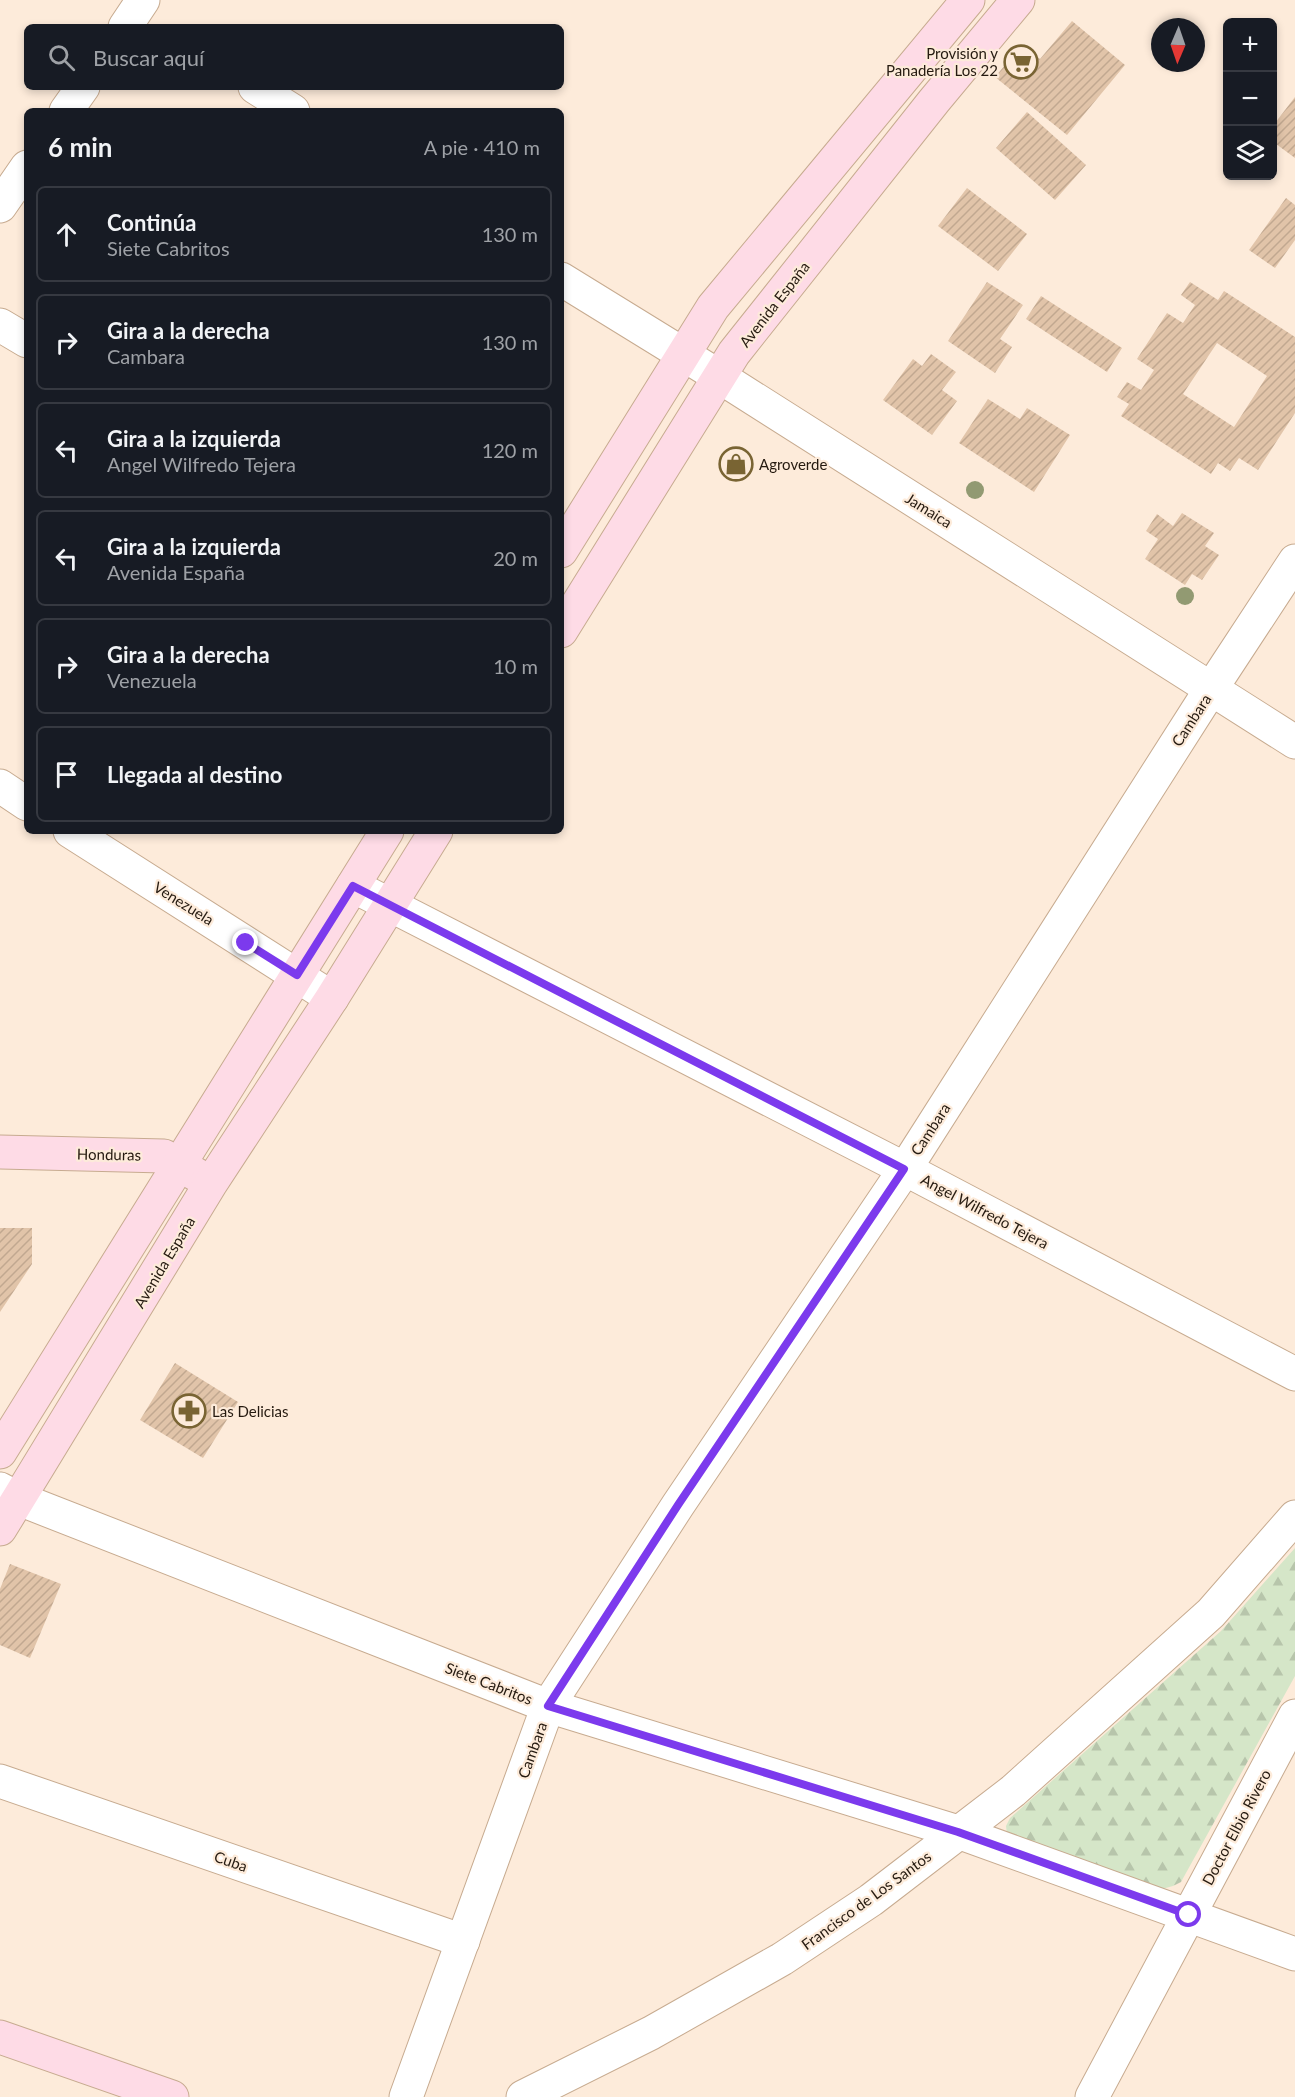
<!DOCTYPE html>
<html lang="es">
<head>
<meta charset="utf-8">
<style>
  body { margin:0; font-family:Lato,sans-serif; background:#242831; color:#f1f3f6 }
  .controls { position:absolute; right:18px; top:18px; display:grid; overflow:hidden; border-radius:9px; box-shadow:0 3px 9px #0003 }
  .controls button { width:54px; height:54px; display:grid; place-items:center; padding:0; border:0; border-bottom:2px solid #363941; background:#171b24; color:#f1f3f6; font:30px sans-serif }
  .compass { position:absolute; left:1151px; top:18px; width:54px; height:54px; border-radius:50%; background:#171b24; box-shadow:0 3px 9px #0003; rotate:182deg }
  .stop { position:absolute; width:18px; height:18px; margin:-14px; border:4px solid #7c3aed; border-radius:50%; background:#fff }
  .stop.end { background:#7c3aed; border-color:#fff; box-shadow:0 2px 6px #0008 }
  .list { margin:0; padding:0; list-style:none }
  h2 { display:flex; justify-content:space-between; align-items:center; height:78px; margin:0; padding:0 24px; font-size:26px }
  h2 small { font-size:20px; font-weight:400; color:#9ea1a6 }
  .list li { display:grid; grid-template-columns:39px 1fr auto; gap:18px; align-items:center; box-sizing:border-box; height:96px; margin:0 12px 12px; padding:0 12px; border:2px solid #363941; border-radius:9px }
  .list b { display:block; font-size:22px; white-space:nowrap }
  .list p { margin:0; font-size:20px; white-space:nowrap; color:#9ea1a6 }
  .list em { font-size:20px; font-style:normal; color:#9ea1a6 }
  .icon { flex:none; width:33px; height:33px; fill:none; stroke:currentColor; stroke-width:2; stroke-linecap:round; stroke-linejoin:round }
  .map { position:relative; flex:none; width:1295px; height:2097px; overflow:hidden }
  .search { position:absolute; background:#171b24; box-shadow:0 3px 9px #0003; left:24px; top:24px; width:540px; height:66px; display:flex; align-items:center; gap:15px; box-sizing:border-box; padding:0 21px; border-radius:9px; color:#9ea1a6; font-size:22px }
  .panel { position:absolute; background:#171b24; box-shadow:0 3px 9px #0003; left:24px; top:108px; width:540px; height:726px; border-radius:9px }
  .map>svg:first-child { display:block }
</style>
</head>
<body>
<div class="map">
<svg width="1295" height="2097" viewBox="0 0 1295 2097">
  <defs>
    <pattern id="forest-firs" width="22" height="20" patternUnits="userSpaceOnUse" patternTransform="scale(1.5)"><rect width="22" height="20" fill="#d5e6c8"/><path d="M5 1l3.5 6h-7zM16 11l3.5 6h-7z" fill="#b7c5ab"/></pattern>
    <pattern id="building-hatch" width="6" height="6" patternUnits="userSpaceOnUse" patternTransform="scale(1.5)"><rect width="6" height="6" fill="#e1c4a9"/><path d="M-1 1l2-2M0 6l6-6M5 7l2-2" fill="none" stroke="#c1a890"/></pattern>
  </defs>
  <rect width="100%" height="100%" fill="#fdebda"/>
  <!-- forest -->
  <path fill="url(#forest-firs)" d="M1295,1548V1676L1181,1882L1173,1886L1162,1889L1007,1834L1006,1826L1010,1818L1221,1631Z"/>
  <!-- building -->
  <g fill="url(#building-hatch)" fill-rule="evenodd">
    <path d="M1072,21L1125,65L1067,135L995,77L1022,45L1040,59Z"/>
    <path d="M1295,97V158L1272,141V127Z"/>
    <path d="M1027,112L1086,165L1055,200L996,148Z"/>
    <path d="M967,188L1027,234L998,271L938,226Z"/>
    <path d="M1286,198L1295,205V240L1275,268L1249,250Z"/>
    <path d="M987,282L1023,305L1000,339L1012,347L995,373L948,341Z"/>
    <path d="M1190,282L1218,300L1224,291L1295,337V413L1258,470L1239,458L1230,471L1218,463L1211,474L1121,416L1129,404L1117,397L1127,382L1141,390L1154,370L1137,359L1167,313L1183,323L1195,305L1181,295ZM1217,343L1267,376L1234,427L1183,394Z"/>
    <path d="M1041,296L1122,348L1107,372L1026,319Z"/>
    <path d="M931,354L956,372L942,390L957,401L932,435L883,400L913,359L922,366Z"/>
    <path d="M988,399L1020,419L1027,408L1070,435L1034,492L959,443Z"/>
    <path d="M1182,513L1214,533L1205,546L1219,555L1202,580L1192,574L1185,585L1145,559L1158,539L1146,531L1157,514L1173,526Z"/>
    <path d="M0,1228H32V1264L0,1312Z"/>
    <path d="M175,1363L238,1402L203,1458L140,1420Z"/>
    <path d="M10,1564L61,1584L30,1658L0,1645V1589Z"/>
  </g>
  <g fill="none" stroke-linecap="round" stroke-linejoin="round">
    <!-- street casing -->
    <g stroke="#c7ab90" stroke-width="35">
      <g id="street">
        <path d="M125,27L143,0"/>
        <path d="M255,87L293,111"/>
        <path d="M66,111L83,87"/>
        <path d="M0,206L27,167"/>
        <path d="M561,279L720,377L1295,742"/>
        <path d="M0,325L27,341"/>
        <path d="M0,786L27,804"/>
        <path d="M70,831L332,998"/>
        <path d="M353,886L905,1169L1295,1374"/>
        <path d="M0,1489L19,1499L548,1706L958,1832L1295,1954"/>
        <path d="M0,1781L463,1941"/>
        <path d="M406,2097L548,1706L678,1505L905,1169L1211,689L1295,561"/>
        <path d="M523,2097L651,2033L782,1959L871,1900L1013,1791L1211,1613L1295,1517"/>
        <path d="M1092,2097L1295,1716"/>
      </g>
    </g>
    <!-- secondary casing -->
    <g stroke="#c7ab90" stroke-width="35">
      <g id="secondary">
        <path d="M561,551L713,307L968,0"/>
        <path d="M561,631L734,353L934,101L1018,0"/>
        <path d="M0,1152L164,1156L197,1175"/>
        <path d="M0,1452L387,831"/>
        <path d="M0,1529L211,1183L332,998L436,831"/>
        <path d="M0,2037L172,2097"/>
      </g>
    </g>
    <!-- street -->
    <use href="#street" stroke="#fff" stroke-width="33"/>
    <!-- secondary -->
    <use href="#secondary" stroke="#fedbe6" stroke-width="33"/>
  </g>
  <!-- trees -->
  <g fill="#929a72">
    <circle cx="975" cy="490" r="9"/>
    <circle cx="1185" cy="596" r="9"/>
  </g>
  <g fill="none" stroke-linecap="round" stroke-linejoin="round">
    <!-- route -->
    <path stroke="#7c3aed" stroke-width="8" d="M246,943L297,975L353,886L904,1169L678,1505L548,1706L958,1832L1189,1915"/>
  </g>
  <!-- icons -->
  <defs>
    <g id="supermarket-ring" transform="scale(1.725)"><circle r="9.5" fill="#fdebda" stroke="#796433" stroke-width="1.5"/><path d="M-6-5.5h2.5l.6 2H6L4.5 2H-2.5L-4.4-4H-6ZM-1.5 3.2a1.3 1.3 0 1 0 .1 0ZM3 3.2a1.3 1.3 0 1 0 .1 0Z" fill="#796433"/></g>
    <g id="shop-ring" transform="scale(1.725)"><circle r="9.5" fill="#fdebda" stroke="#796433" stroke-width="1.5"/><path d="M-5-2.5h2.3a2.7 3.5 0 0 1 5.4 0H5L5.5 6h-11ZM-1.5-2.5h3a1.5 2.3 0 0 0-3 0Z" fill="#796433"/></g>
    <g id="pharmacy-ring" transform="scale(1.725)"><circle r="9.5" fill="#fdebda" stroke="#796433" stroke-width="1.5"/><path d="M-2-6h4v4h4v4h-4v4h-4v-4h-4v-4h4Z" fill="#796433"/></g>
  </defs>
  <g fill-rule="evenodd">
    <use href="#supermarket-ring" x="1021" y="62"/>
    <use href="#shop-ring" x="736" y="464"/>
    <use href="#pharmacy-ring" x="189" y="1411"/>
  </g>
  <g text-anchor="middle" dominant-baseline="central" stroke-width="4.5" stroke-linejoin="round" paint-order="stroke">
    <!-- poi labels -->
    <g font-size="15" fill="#251a10" stroke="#fdebda" text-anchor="start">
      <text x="998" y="53" text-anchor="end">Provisión y<tspan x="998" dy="17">Panadería Los 22</tspan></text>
      <text x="759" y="464">Agroverde</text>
      <text x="212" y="1411">Las Delicias</text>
    </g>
    <!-- street labels -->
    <g font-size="15" fill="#251a10" stroke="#fdebda">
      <text transform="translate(774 304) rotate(-52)">Avenida España</text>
      <text transform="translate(929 510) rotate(32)">Jamaica</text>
      <text transform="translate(1191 720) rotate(-57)">Cambara</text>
      <text transform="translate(184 903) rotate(32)">Venezuela</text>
      <text transform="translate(930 1129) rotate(-57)">Cambara</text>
      <text transform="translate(109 1154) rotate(1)">Honduras</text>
      <text transform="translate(985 1211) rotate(28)">Angel Wilfredo Tejera</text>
      <text transform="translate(164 1262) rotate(-59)">Avenida España</text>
      <text transform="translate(489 1683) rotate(21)">Siete Cabritos</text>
      <text transform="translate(532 1750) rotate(-70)">Cambara</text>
      <text transform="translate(1236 1827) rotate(-62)">Doctor Elbio Rivero</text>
      <text transform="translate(231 1861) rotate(19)">Cuba</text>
      <text transform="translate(866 1900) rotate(-36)">Francisco de Los Santos</text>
    </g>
  </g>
</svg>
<div class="controls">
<button>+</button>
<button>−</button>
<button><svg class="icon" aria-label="layers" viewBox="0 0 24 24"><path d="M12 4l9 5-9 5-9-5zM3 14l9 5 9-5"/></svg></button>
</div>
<svg class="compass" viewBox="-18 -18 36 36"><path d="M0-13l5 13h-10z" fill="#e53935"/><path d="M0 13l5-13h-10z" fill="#9ea1a6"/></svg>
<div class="stop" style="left:1189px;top:1915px"></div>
<div class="stop end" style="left:246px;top:943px"></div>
<div class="search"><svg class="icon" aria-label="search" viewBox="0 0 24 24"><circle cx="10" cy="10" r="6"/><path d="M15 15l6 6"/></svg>Buscar aquí</div>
<section class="panel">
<h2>6 min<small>A pie · 410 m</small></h2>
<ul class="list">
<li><svg class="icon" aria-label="ahead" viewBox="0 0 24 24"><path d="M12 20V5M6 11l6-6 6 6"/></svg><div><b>Continúa</b><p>Siete Cabritos</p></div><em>130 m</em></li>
<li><svg class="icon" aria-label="right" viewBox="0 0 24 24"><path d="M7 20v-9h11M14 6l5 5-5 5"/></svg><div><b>Gira a la derecha</b><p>Cambara</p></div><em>130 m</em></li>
<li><svg class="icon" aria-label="left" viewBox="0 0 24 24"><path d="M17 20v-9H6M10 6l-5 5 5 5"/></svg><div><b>Gira a la izquierda</b><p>Angel Wilfredo Tejera</p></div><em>120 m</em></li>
<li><svg class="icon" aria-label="left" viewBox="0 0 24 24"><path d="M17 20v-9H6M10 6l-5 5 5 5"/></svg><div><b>Gira a la izquierda</b><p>Avenida España</p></div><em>20 m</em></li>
<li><svg class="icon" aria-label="right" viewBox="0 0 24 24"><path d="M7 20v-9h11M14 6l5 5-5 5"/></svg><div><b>Gira a la derecha</b><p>Venezuela</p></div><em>10 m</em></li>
<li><svg class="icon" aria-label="arrive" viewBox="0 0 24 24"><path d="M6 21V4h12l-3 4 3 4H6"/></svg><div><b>Llegada al destino</b></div></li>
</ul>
</section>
</div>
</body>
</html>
